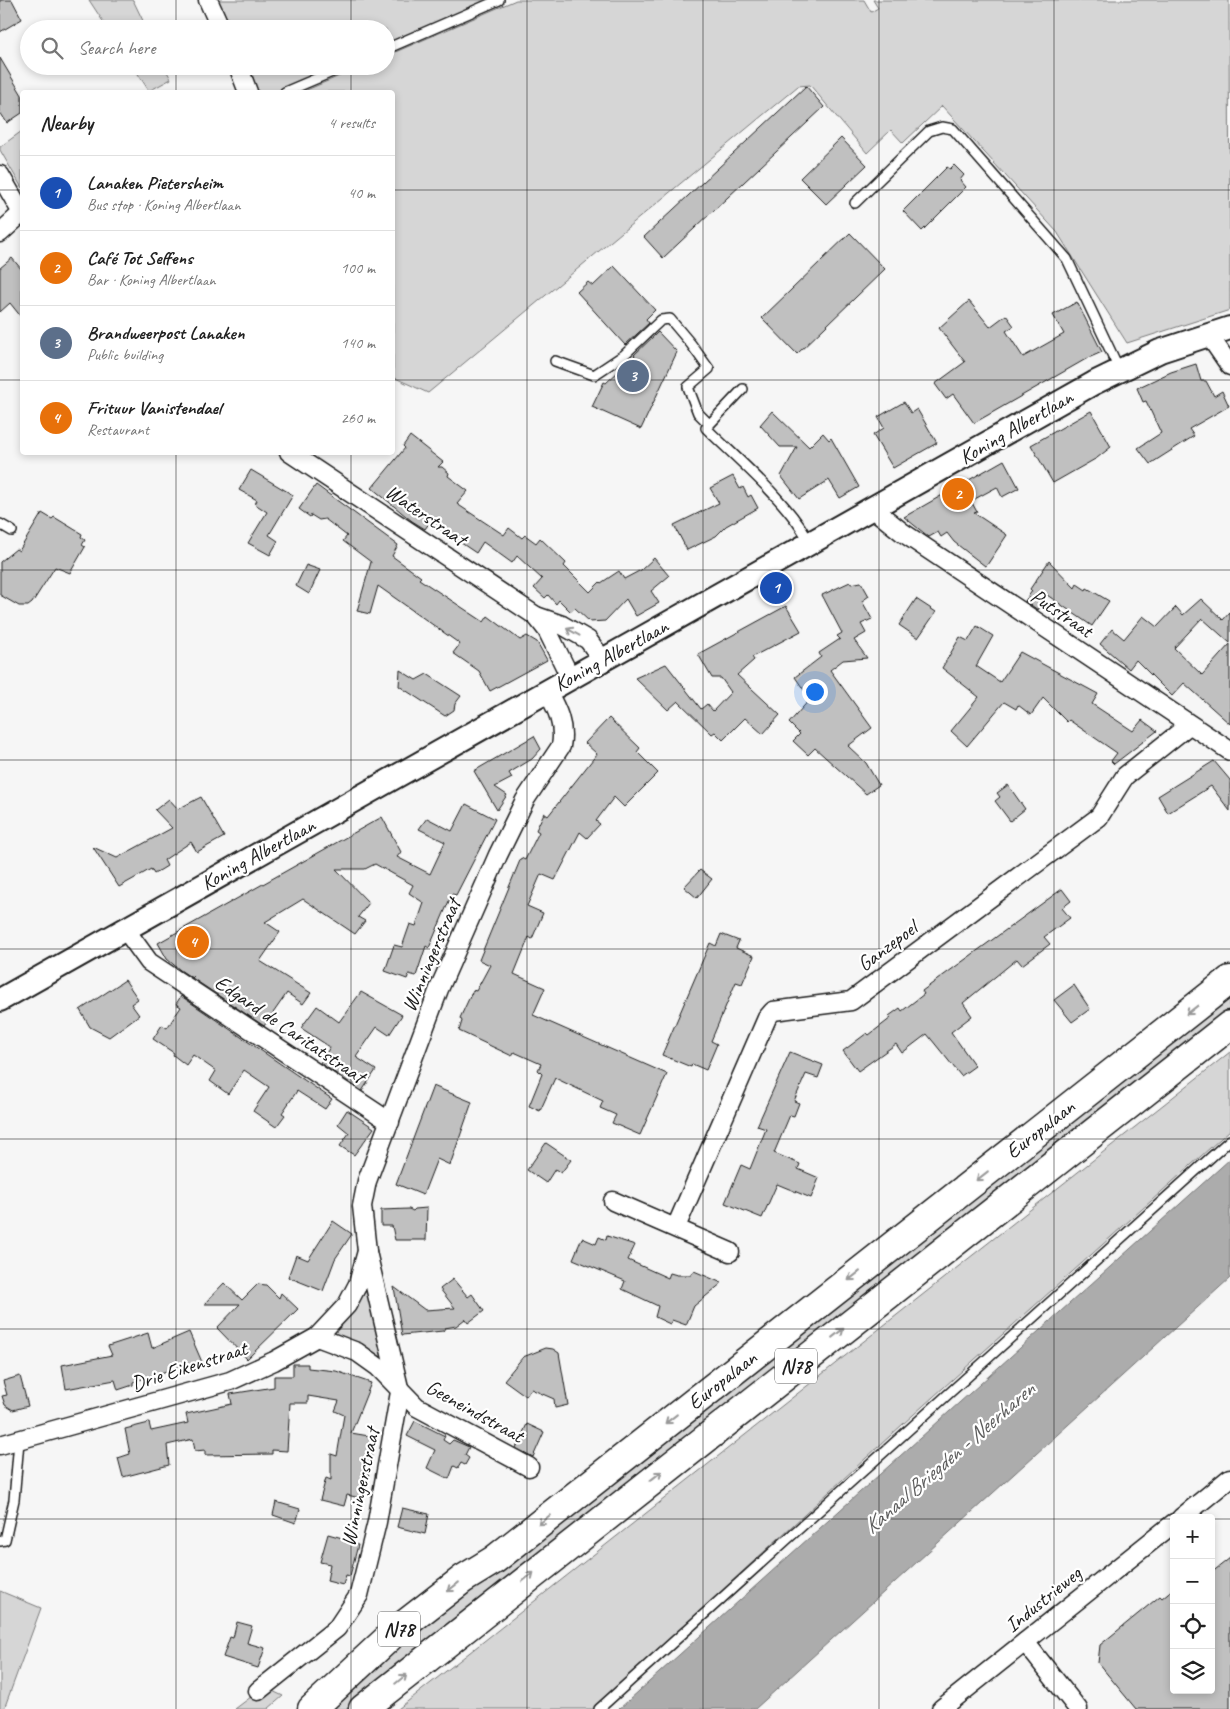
<!DOCTYPE html>
<html lang="en">
<head>
<meta charset="utf-8">
<style>
  body { margin:0; font-family:Caveat,sans-serif; background:#f6f6f6; color:#222 }
  .controls { position:absolute; right:15px; bottom:15px; display:grid; overflow:hidden; border-radius:5px; box-shadow:0 2px 8px #0003 }
  .controls button { width:45px; height:45px; display:grid; place-items:center; padding:0; border:0; border-bottom:1px solid #e0e0e0; background:#fff; color:#222; font:25px sans-serif }
  .you { position:absolute; left:814px; top:691px; width:18px; height:18px; margin:-12px; border:4px solid #fff; border-radius:50%; background:#1a73e8; box-shadow:0 0 0 8px #1a73e833 }
  .badge { display:grid; place-items:center; width:32px; height:32px; border-radius:50%; background:#0f766e; color:#fff; font-size:16px; font-weight:700 }
  .pin { position:absolute; translate:-50% -50%; border:2px solid #fff; box-shadow:0 1px 5px #0006 }
  .list { margin:0; padding:0; list-style:none }
  h2 { display:flex; justify-content:space-between; align-items:center; height:65px; margin:0; padding:0 20px; font-size:21px }
  h2 small { font-size:16px; font-weight:400; color:#767676 }
  .list li { display:grid; grid-template-columns:32px 1fr auto; gap:15px; align-items:center; box-sizing:border-box; height:75px; padding:0 20px; border-top:1px solid #e0e0e0 }
  .list b { display:block; font-size:19px; white-space:nowrap }
  .list p { margin:0; font-size:16px; white-space:nowrap; color:#767676 }
  .list em { font-size:16px; font-style:normal; color:#767676 }
  .icon { flex:none; width:28px; height:28px; fill:none; stroke:currentColor; stroke-width:2; stroke-linecap:round; stroke-linejoin:round }
  .map { position:relative; flex:none; width:1230px; height:1709px; overflow:hidden }
  .search { position:absolute; background:#fff; box-shadow:0 2px 8px #0003; left:20px; top:20px; width:375px; height:55px; display:flex; align-items:center; gap:12px; box-sizing:border-box; padding:0 18px; border-radius:28px; color:#767676; font-size:19px }
  .panel { position:absolute; background:#fff; box-shadow:0 2px 8px #0003; left:20px; top:90px; width:375px; height:365px; border-radius:5px }
  .map>svg:first-child { display:block }
</style>
</head>
<body>
<div class="map">
<svg width="1230" height="1709" viewBox="0 0 1230 1709">
  <rect width="100%" height="100%" fill="#f6f6f6"/>
  <filter id="ink" filterUnits="userSpaceOnUse"><feTurbulence type="fractalNoise" baseFrequency=".02" numOctaves="2"/><feDisplacementMap in="SourceGraphic" scale="10" xChannelSelector="R" yChannelSelector="G"/><feConvolveMatrix kernelMatrix="1 2 1 2 8 2 1 2 1" color-interpolation-filters="sRGB"/></filter>
  <g filter="url(#ink)">
    <!-- green -->
    <g fill="#d6d6d6" stroke="#797979">
      <path d="M89,0H133L147,29H108Z"/>
      <path d="M216,0H487L386,44V29H228Z"/>
      <path d="M516,0H864L871,12L878,8L873,0H1229L1230,310L1127,343L1057,232L942,106L903,143L891,130L867,153L810,85L798,86L428,393L393,377L392,92H302L363,66H386V56Z"/>
      <path d="M133,66H164L171,79L149,91Z"/>
      <path d="M244,66H336L276,92H255Z"/>
      <path d="M22,131V188L0,150V147Z"/>
      <path d="M1230,991V1013L347,1709H321Z"/>
      <path d="M1230,1052V1130L903,1424L593,1709H398Z"/>
      <path d="M370,1286L385,1359L334,1333Z"/>
      <path d="M0,1591L41,1608L4,1709H0Z"/>
      <path d="M264,1687L283,1696L268,1709H235Z"/>
    </g>
    <!-- water -->
    <path fill="#acacac" stroke="#727272" d="M1230,1159V1278L755,1709H619Z"/>
    <!-- building -->
    <g fill="#c0c0c0" stroke="#1c1c1c">
      <path d="M0,0H12L22,19L0,32Z"/>
      <path d="M0,58L22,95V113L7,123L0,112Z"/>
      <path d="M806,86L824,107L663,258L644,237Z"/>
      <path d="M841,138L867,165L826,204L800,178Z"/>
      <path d="M954,165L964,175L960,180L966,187L922,231L903,211L947,167L950,169Z"/>
      <path d="M850,233L885,269L797,354L762,318Z"/>
      <path d="M12,258L22,270V318L10,303L0,312V268Z"/>
      <path d="M614,266L655,310L646,319L649,323L625,345L577,292L588,282L593,286Z"/>
      <path d="M969,301L990,327L1006,315L1014,326L1006,331L1023,357L1064,334L1053,315L1077,302L1102,352L1086,359L974,423L953,394L946,399L935,384L965,362L939,328Z"/>
      <path d="M658,332L677,352L641,429L592,407L604,382L606,383L635,356L634,355Z"/>
      <path d="M1196,364L1201,381H1206L1214,396L1222,391L1229,406L1189,429L1194,436L1150,464L1138,448L1161,433L1146,401L1143,402L1137,388L1171,372Z"/>
      <path d="M904,402L911,413L917,409L937,443L893,468L873,435L884,428L878,417Z"/>
      <path d="M772,411L809,447L823,433L829,440L831,438L859,487L840,498L829,480L799,499L781,476L797,447H780L760,425Z"/>
      <path d="M1091,411L1111,447L1097,458L1053,483L1031,445Z"/>
      <path d="M410,436L443,462L438,467H442L449,473L448,476L468,491L457,504L504,535L509,528L522,538L525,535L536,543L540,538L566,563L564,566L590,592L600,582L601,583L619,571L624,579L641,570L654,558L669,576L651,591L659,603L636,616L626,599L605,621L590,622L575,608L571,612L559,600L556,604L548,595L545,598L534,588L542,579L517,556L512,563L483,542L476,553L430,522L425,529L412,521L372,488L405,448L403,446Z"/>
      <path d="M1004,460L1019,488L1002,497L997,487L971,501L977,512L974,513L1007,535L987,565L985,566L954,542L947,533L941,537L938,532L929,537L904,517Z"/>
      <path d="M251,470L293,495L269,535L278,541L270,555L248,543L267,512L255,504L257,500L239,490Z"/>
      <path d="M733,476L740,489L743,487L748,497L751,495L758,508L726,526L716,536L687,550L674,525L719,503L710,488Z"/>
      <path d="M316,485L398,545L392,556L421,577L419,579L484,622L488,616L520,640L527,636L537,642L547,660L490,691L479,671L453,653L460,644L378,586L370,614L357,611L371,562L343,541L347,536L325,519L319,520L311,515L310,517L299,509Z"/>
      <path d="M42,513L52,519L54,517L82,534L81,537L85,540L82,545L85,547L70,573L55,567L32,603L28,606H19L0,595V562L16,549L19,551Z"/>
      <path d="M1049,561L1075,588L1077,584L1086,590L1087,588L1109,601L1092,626L1047,595L1038,610L1025,601L1032,591L1030,589Z"/>
      <path d="M306,565L320,570L309,594L296,586Z"/>
      <path d="M850,582L851,584L861,582L869,596L862,601L872,619L861,624L866,633L854,640L867,658L843,660L830,670L872,728L848,746L866,763L879,785L866,794L815,748L808,755L793,741L800,734L789,723L810,699L795,677L821,657L819,653L840,639L837,636L842,633L822,595Z"/>
      <path d="M916,599L936,612L918,638L899,625Z"/>
      <path d="M1201,599L1223,620L1230,612V643L1202,618L1174,648L1202,675L1230,644V724L1184,683L1172,696L1136,660L1129,669L1100,644L1112,629L1124,639L1143,616L1157,627L1176,607L1183,615Z"/>
      <path d="M786,606L801,631L752,657L754,660L737,675L780,715L763,734L745,718L723,740L715,732L712,734L678,701L668,710L635,678L666,664L701,709L707,704L713,711L731,692L721,678H712L698,654Z"/>
      <path d="M977,626L993,636L976,666L1000,682L1020,652L1098,694L1092,704L1133,731L1142,720L1157,731L1114,764L1111,761L1117,753L1069,720L1067,722L1043,698L1031,715L1018,705L1016,709L1004,702L967,746L951,731L979,697L942,668L960,637L968,641Z"/>
      <path d="M400,670L416,680L427,674L461,696L455,704L454,710L445,716L399,686Z"/>
      <path d="M609,718L640,748L637,752L658,773L624,807L614,797L596,821L600,824L587,838L580,832L555,880L541,874L527,906L543,913L532,939L529,937L514,974L545,988L533,1015L667,1074L640,1135L612,1123L616,1115L600,1108L603,1101L555,1078L540,1111L529,1106L542,1074L538,1070L541,1064L514,1052L512,1056L459,1031L462,1021L460,1018L473,990L476,991L490,965L479,960L521,858L525,860L539,832L536,830L544,813L548,816L597,754L585,743Z"/>
      <path d="M534,736L541,749L532,759L509,773L512,778L495,787L507,795L497,810L474,771Z"/>
      <path d="M1214,761L1230,780V811L1211,786L1168,813L1158,796Z"/>
      <path d="M1008,785L1025,809L1010,821L995,801L1000,797L997,793Z"/>
      <path d="M201,797L224,837L197,852L191,842L164,860L167,866L154,874L151,869L119,887L93,847L117,858L172,828L155,810L169,799L178,809Z"/>
      <path d="M466,804L495,819L456,895L452,894L429,948L426,946L416,976L409,974L407,979L385,971L394,945L402,947L410,924L416,926L424,903L409,893L413,885L375,864L365,869H336L369,903L358,917L365,921L355,934L303,899L265,922L280,932L260,961L311,993L303,1004L287,993L264,1026L192,978L194,976L192,978L180,970L167,959L158,943L382,817L401,852L397,857L430,874L445,842L419,829L427,818L452,831Z"/>
      <path d="M700,870L712,879L697,898L684,887Z"/>
      <path d="M1062,889L1071,901L1062,908L1070,918L1044,937L1050,944L1022,965L1017,959L963,1003L972,1016L951,1032L975,1066L961,1076L927,1034L902,1053L896,1044L858,1071L843,1051L867,1033L869,1035L891,1018L889,1016L900,1008L902,1011L924,994L922,991Z"/>
      <path d="M721,934L739,941L736,948L754,956L742,984L736,982L711,1041L717,1044L706,1070L692,1064L691,1067L662,1055L710,943L716,946Z"/>
      <path d="M125,980L138,999L131,1004L139,1015L109,1037L90,1027L80,1010Z"/>
      <path d="M1074,985L1090,1009L1072,1022L1054,1000Z"/>
      <path d="M361,992L402,1015L389,1035L377,1027L356,1057L376,1070L362,1091L320,1063L330,1047L301,1028L317,1006L339,1022Z"/>
      <path d="M181,996L332,1099L325,1109L297,1091L282,1113L285,1115L276,1127L253,1111L269,1087L244,1070L228,1094L210,1081L216,1071L193,1055L186,1065L173,1055L174,1053L153,1039L162,1025L167,1028L181,1007L176,1004Z"/>
      <path d="M790,1052L823,1065L818,1078L806,1074L794,1101L799,1103L794,1116L790,1115L774,1153L800,1164L798,1169L819,1178L811,1198L777,1184L762,1218L725,1203L741,1165L750,1169L766,1129L757,1126Z"/>
      <path d="M433,1086L472,1102L450,1165L437,1159L423,1195L396,1184Z"/>
      <path d="M347,1110L374,1128L354,1155L340,1146L349,1133L338,1124Z"/>
      <path d="M546,1143L571,1160L561,1173L555,1169L546,1183L527,1170Z"/>
      <path d="M427,1208L426,1240H395L392,1226H381V1210L409,1209L413,1211L415,1209Z"/>
      <path d="M333,1221L352,1234L335,1259L323,1291L288,1277L296,1255L308,1260Z"/>
      <path d="M607,1236L635,1245L628,1260L668,1278L670,1273L677,1275H691L694,1271L722,1283L694,1306L686,1325L672,1320L670,1324L655,1317L658,1306L622,1289L625,1281L573,1259L582,1238L596,1244L599,1237L606,1240Z"/>
      <path d="M453,1279L468,1297L472,1294L484,1311L468,1323L465,1319L456,1326L445,1328L443,1331L402,1335L394,1287L425,1310L455,1308L440,1289Z"/>
      <path d="M224,1283L242,1300L258,1284L266,1285L279,1298L281,1293L298,1309L247,1359L217,1328L240,1304H204Z"/>
      <path d="M189,1332L202,1362L187,1369L185,1365L133,1382V1385L118,1390L115,1380L66,1389L62,1365L112,1355L108,1346L148,1333L152,1348Z"/>
      <path d="M546,1348L553,1349L559,1353L568,1405L555,1408L554,1399L531,1389L526,1396L504,1380L523,1357Z"/>
      <path d="M293,1364H308V1368L336,1371L371,1383L351,1433L375,1437L364,1499L347,1495L344,1506L320,1500L326,1478L331,1480V1454L337,1456L344,1415L335,1411L339,1401L308,1396V1403H290L287,1451L272,1450V1454L205,1455V1450L195,1451L193,1439L167,1445L169,1465L123,1477L118,1458L130,1454L125,1429L149,1423L151,1431L188,1423L186,1414L232,1404L230,1394L274,1387V1376H293Z"/>
      <path d="M20,1376L28,1406L13,1410L5,1405L2,1396L7,1395L3,1381Z"/>
      <path d="M415,1421L445,1436L443,1440L449,1444L453,1440L469,1447L465,1455L469,1458L465,1465L461,1463L458,1468L454,1466L449,1479L427,1468L435,1450L407,1436Z"/>
      <path d="M527,1424L544,1432L533,1457L516,1448Z"/>
      <path d="M276,1502L300,1509L296,1523L273,1515Z"/>
      <path d="M402,1508L429,1514L425,1534L397,1527Z"/>
      <path d="M328,1534L346,1539V1542L358,1545L350,1576L346,1575L343,1585L327,1581L330,1564L320,1562Z"/>
      <path d="M1230,1558V1709H1136L1098,1663L1100,1645L1160,1596L1162,1598L1174,1588V1690H1211V1573Z"/>
      <path d="M237,1622L252,1626L247,1643L265,1648L258,1668L223,1657L230,1637L233,1638Z"/>
    </g>
    <g fill="none" stroke-linecap="round" stroke-linejoin="round">
      <!-- service casing -->
      <g stroke="#1c1c1c" stroke-width="12">
        <g id="service">
          <path d="M386,49L499,0"/>
          <path d="M285,92L346,66"/>
          <path d="M855,203L929,131L942,127L953,129L1067,259L1119,369"/>
          <path d="M555,361L594,375L624,355L661,320L670,319L691,344L709,369L688,387L698,413L708,423"/>
          <path d="M743,389L706,428C737,459 792,505 810,544"/>
          <path d="M0,524L12,531"/>
          <path d="M0,1541L5,1540L14,1500L19,1441"/>
          <path d="M599,1709L1230,1140"/>
        </g>
      </g>
      <!-- minor casing -->
      <g stroke="#1c1c1c" stroke-width="21">
        <g id="minor">
          <path d="M208,0L221,29"/>
          <path d="M238,66L248,92"/>
          <path d="M0,175L22,213"/>
          <path d="M0,233L22,213"/>
          <path d="M1208,334L1230,366"/>
          <path d="M289,452L536,616L562,625L588,640L602,659"/>
          <path d="M872,508L902,532L1230,751"/>
          <path d="M536,616L547,630L570,677"/>
          <path d="M125,929L149,962L390,1122"/>
          <path d="M613,1201L730,1252"/>
          <path d="M676,1227L767,1018L773,1011L851,1001L1099,817L1125,776L1189,725"/>
          <path d="M317,1337L357,1352L378,1367L417,1407L529,1467"/>
          <path d="M0,1445L230,1381L274,1361L317,1337L347,1305L358,1284L367,1251L362,1206L367,1181L439,989L498,855L525,800L561,746C565,725 557,709 547,691"/>
          <path d="M1181,1518L1230,1478"/>
          <path d="M1025,1642L1078,1709"/>
          <path d="M258,1691L337,1628L359,1595L377,1522L400,1392L367,1252"/>
          <path d="M941,1709L1174,1523"/>
        </g>
      </g>
      <!-- tertiary casing -->
      <g stroke="#1c1c1c" stroke-width="26">
        <path id="tertiary" d="M0,1000L1094,383L1160,351L1230,328"/>
      </g>
      <!-- primary casing -->
      <g stroke="#1c1c1c" stroke-width="31">
        <g id="primary">
          <path d="M312,1709L396,1631L463,1579L494,1560L1230,980"/>
          <path d="M363,1709L1230,1025"/>
        </g>
      </g>
      <!-- service -->
      <use href="#service" stroke="#fff" stroke-width="9"/>
      <!-- minor -->
      <use href="#minor" stroke="#fff" stroke-width="18"/>
      <!-- tertiary -->
      <use href="#tertiary" stroke="#fff" stroke-width="22"/>
      <!-- primary -->
      <use href="#primary" stroke="#fff" stroke-width="28"/>
    </g>
    <!-- one-way arrows -->
    <defs><path id="oneway-shaft" d="M-6 0H5M1.5-3L5.5 0L1.5 3" fill="none" stroke-width="1.6" stroke-linecap="round" stroke-linejoin="round" transform="scale(1.25)"/></defs>
    <g stroke="#999">
      <use href="#oneway-shaft" transform="translate(573 632) rotate(-151)"/>
      <use href="#oneway-shaft" transform="translate(1192 1010) rotate(142)"/>
      <use href="#oneway-shaft" transform="translate(982 1176) rotate(142)"/>
      <use href="#oneway-shaft" transform="translate(854 1276) rotate(142)"/>
      <use href="#oneway-shaft" transform="translate(838 1333) rotate(-38)"/>
      <use href="#oneway-shaft" transform="translate(671 1419) rotate(142)"/>
      <use href="#oneway-shaft" transform="translate(656 1476) rotate(-38)"/>
      <use href="#oneway-shaft" transform="translate(544 1520) rotate(141)"/>
      <use href="#oneway-shaft" transform="translate(528 1577) rotate(-39)"/>
      <use href="#oneway-shaft" transform="translate(453 1587) rotate(142)"/>
      <use href="#oneway-shaft" transform="translate(401 1679) rotate(-39)"/>
    </g>
  </g>
  <!-- grid -->
  <path fill="none" stroke="#1c1c1c" stroke-width="1" stroke-opacity="0.55" d="M176,0V29M351,0V29M527,0V1709M703,0V1709M879,0V1709M1054,0V1709M176,66V92M351,66V92M0,190H22M392,190H1230M0,380H22M392,380H1230M176,452V1709M351,452V1709M0,570H1230M0,760H1230M0,949H1230M0,1139H1230M0,1329H1230M0,1519H1174M1211,1519H1230"/>
  <g text-anchor="middle" dominant-baseline="central" stroke-width="4.5" stroke-linejoin="round" paint-order="stroke">
    <!-- shield labels -->
    <g fill="#fff" stroke="#606060" stroke-width="1">
      <rect x="775" y="1348.5" width="42" height="35" rx="4"/>
      <rect x="378" y="1611.5" width="42" height="35" rx="4"/>
    </g>
    <g font-size="20" font-weight="bold" fill="#1c1c1c">
      <text x="796" y="1366">N78</text>
      <text x="399" y="1629">N78</text>
    </g>
    <!-- street labels -->
    <g font-size="21" fill="#1c1c1c" stroke="#fff">
      <text transform="translate(1016 427) rotate(-30)">Koning Albertlaan</text>
      <text transform="translate(426 515) rotate(34)">Waterstraat</text>
      <text transform="translate(1062 613) rotate(34)">Putstraat</text>
      <text transform="translate(611 655) rotate(-29)">Koning Albertlaan</text>
      <text transform="translate(258 854) rotate(-29)">Koning Albertlaan</text>
      <text transform="translate(887 946) rotate(-37)">Ganzepoel</text>
      <text transform="translate(431 955) rotate(-67)">Winningerstraat</text>
      <text transform="translate(290 1029) rotate(34)">Edgard de Caritatstraat</text>
      <text transform="translate(1040 1129) rotate(-38)">Europalaan</text>
      <text transform="translate(189 1366) rotate(-18)">Drie Eikenstraat</text>
      <text transform="translate(722 1380) rotate(-38)">Europalaan</text>
      <text transform="translate(475 1411) rotate(29)">Geeneindstraat</text>
      <text transform="translate(360 1487) rotate(-78)">Winningerstraat</text>
      <text transform="translate(1043 1599) rotate(-39)">Industrieweg</text>
    </g>
    <!-- water labels -->
    <g font-size="22" font-style="italic" fill="#5d5d5d" stroke="#fff">
      <text transform="translate(949 1458) rotate(-41)">Kanaal Briegden - Neerharen</text>
    </g>
  </g>
</svg>
<div class="controls">
<button>+</button>
<button>−</button>
<button><svg class="icon" aria-label="locate" viewBox="0 0 24 24"><circle cx="12" cy="12" r="6"/><path d="M12 2v4M12 18v4M2 12h4M18 12h4"/></svg></button>
<button><svg class="icon" aria-label="layers" viewBox="0 0 24 24"><path d="M12 4l9 5-9 5-9-5zM3 14l9 5 9-5"/></svg></button>
</div>
<div class="you"></div>
<div class="pin badge" style="left:776px;top:588px;background:#1a4fb4">1</div>
<div class="pin badge" style="left:958px;top:494px;background:#e8710a">2</div>
<div class="pin badge" style="left:633px;top:376px;background:#5c6f8a">3</div>
<div class="pin badge" style="left:193px;top:942px;background:#e8710a">4</div>
<div class="search"><svg class="icon" aria-label="search" viewBox="0 0 24 24"><circle cx="10" cy="10" r="6"/><path d="M15 15l6 6"/></svg>Search here</div>
<section class="panel">
<h2>Nearby<small>4 results</small></h2>
<ul class="list">
<li><span class="badge" style="background:#1a4fb4">1</span><div><b>Lanaken Pietersheim</b><p>Bus stop · Koning Albertlaan</p></div><em>40 m</em></li>
<li><span class="badge" style="background:#e8710a">2</span><div><b>Café Tot Seffens</b><p>Bar · Koning Albertlaan</p></div><em>100 m</em></li>
<li><span class="badge" style="background:#5c6f8a">3</span><div><b>Brandweerpost Lanaken</b><p>Public building</p></div><em>140 m</em></li>
<li><span class="badge" style="background:#e8710a">4</span><div><b>Frituur Vanistendael</b><p>Restaurant</p></div><em>260 m</em></li>
</ul>
</section>
</div>
</body>
</html>
